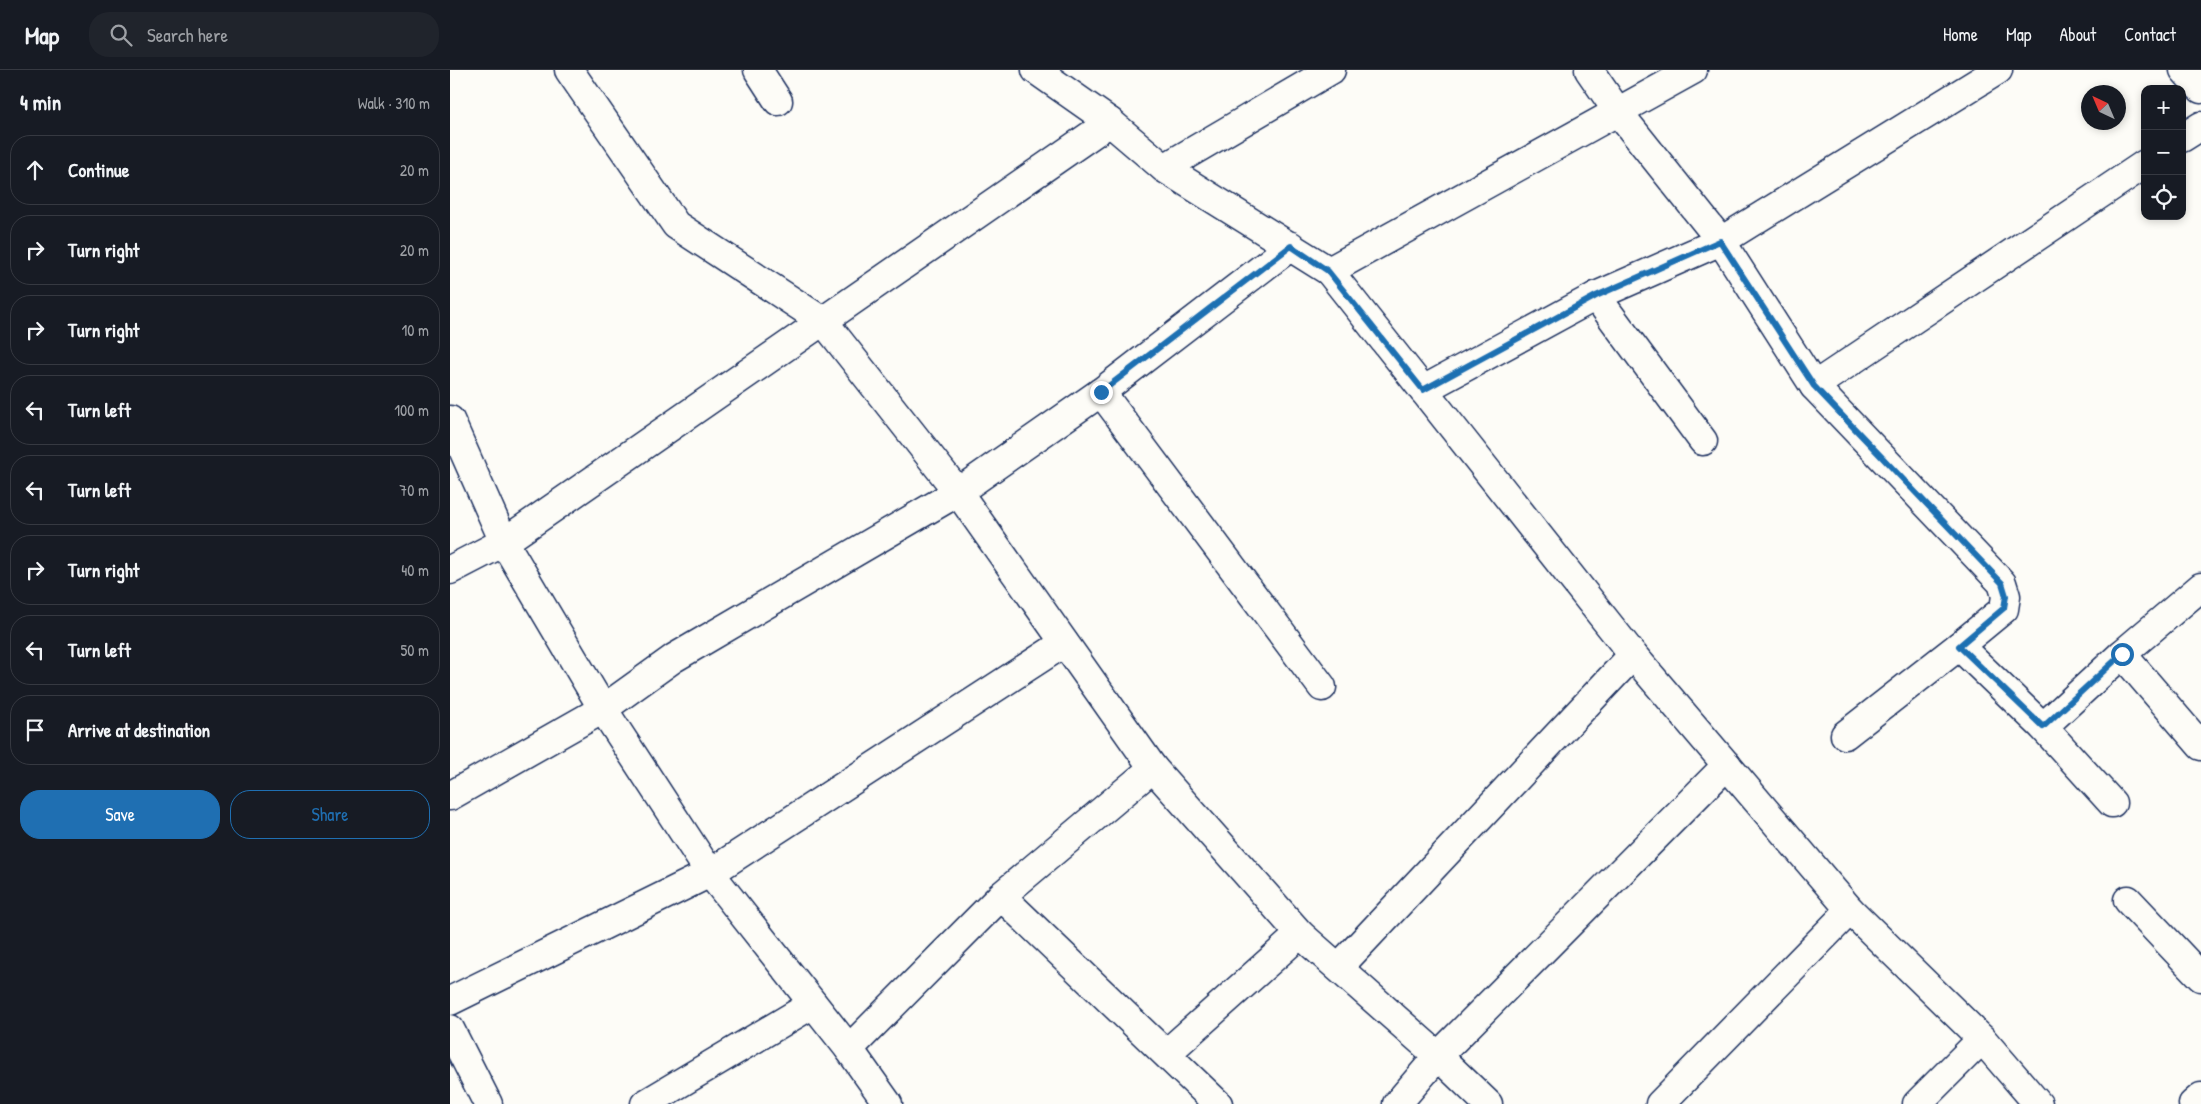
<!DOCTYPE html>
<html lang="en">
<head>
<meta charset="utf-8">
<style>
  body { margin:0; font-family:"Patrick Hand",sans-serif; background:#20242c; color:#f1f3f6 }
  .controls { position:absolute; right:15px; top:15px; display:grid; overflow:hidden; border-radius:10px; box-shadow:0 2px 8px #0003 }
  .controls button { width:45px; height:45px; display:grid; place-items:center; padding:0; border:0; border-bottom:1px solid #363941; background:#171b24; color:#f1f3f6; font:25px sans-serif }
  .compass { position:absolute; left:1631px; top:15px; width:45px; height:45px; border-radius:50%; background:#171b24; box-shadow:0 2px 8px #0003; rotate:316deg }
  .stop { position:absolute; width:15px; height:15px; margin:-11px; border:4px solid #1f6fb2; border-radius:50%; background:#fff }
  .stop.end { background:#1f6fb2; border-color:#fff; box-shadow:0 1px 5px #0008 }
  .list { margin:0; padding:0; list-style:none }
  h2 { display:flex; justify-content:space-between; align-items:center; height:65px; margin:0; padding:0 20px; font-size:21px }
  h2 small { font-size:16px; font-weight:400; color:#9ea1a6 }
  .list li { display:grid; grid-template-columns:32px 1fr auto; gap:15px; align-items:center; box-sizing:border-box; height:70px; margin:0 10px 10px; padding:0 10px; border:1px solid #363941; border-radius:20px }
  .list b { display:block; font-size:19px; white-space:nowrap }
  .list em { font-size:16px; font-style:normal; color:#9ea1a6 }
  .actions { display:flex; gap:10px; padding:15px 20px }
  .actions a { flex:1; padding:11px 0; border:1px solid #1f6fb2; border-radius:20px; text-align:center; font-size:18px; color:#1f6fb2 }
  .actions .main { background:#1f6fb2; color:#fff }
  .icon { flex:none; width:28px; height:28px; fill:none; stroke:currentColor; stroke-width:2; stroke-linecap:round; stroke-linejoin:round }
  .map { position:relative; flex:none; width:1751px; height:1034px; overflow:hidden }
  header { display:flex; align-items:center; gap:30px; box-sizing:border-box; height:70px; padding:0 25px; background:#171b24; border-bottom:1px solid #363941 }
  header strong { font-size:24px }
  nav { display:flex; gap:28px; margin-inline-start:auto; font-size:18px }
  .search { width:350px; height:45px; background:#20242c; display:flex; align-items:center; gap:12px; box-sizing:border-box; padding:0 18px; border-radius:20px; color:#9ea1a6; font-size:19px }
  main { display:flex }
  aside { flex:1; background:#171b24 }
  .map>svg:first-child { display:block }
</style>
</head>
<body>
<header>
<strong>Map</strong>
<div class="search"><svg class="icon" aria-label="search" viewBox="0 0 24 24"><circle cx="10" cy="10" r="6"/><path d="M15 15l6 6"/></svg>Search here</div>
<nav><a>Home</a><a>Map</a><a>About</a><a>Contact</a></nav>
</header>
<main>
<aside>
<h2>4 min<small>Walk · 310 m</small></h2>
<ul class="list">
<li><svg class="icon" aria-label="ahead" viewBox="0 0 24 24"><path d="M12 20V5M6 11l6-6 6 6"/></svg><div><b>Continue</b></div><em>20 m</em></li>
<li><svg class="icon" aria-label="right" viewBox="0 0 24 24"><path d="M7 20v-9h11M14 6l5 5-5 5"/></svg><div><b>Turn right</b></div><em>20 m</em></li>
<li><svg class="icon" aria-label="right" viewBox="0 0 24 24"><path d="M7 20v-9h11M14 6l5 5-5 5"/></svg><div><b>Turn right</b></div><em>10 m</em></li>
<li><svg class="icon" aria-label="left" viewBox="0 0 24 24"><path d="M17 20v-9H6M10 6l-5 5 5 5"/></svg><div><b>Turn left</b></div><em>100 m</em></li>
<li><svg class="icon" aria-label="left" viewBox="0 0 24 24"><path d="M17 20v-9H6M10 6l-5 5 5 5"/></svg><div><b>Turn left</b></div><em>70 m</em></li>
<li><svg class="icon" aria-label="right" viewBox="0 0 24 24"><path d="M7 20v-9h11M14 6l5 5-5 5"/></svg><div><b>Turn right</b></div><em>40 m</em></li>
<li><svg class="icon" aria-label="left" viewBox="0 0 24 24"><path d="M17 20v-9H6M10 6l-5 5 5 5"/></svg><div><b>Turn left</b></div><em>50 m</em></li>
<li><svg class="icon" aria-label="arrive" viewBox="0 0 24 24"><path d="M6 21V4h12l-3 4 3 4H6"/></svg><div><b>Arrive at destination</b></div></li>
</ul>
<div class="actions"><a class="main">Save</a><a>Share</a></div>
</aside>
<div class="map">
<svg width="1751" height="1034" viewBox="0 0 1751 1034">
  <rect width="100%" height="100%" fill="#fdfcf7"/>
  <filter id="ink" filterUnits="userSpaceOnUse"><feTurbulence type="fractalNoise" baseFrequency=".02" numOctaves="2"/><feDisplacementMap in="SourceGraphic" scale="10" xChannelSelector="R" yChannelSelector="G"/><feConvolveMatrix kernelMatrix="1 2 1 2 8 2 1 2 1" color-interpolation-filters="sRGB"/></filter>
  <g filter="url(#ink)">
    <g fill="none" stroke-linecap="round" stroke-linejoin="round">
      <!-- minor casing -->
      <g stroke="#1b2f5e" stroke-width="31">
        <g id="minor">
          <path d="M119,0L226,155L374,252L508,422L703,698L850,864L988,986L1038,1034"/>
          <path d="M308,0L328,31"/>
          <path d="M586,0L660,52L714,98L879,201L1183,585L1400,840L1532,969L1588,1034"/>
          <path d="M1139,0L1168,42L1271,171L1364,316L1552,513L1556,526L1554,539L1509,576"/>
          <path d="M1734,0L1751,19"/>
          <path d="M1732,68L1751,56"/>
          <path d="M714,98L881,0"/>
          <path d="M879,201L1243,0"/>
          <path d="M1146,226L1253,371"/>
          <path d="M1364,316L1695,94"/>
          <path d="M973,320L1146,226L1271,171L1548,0"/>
          <path d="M651,322L872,617"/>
          <path d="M0,500L54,472L660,52"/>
          <path d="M1672,584L1751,676"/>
          <path d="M1593,657L1672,584L1751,517"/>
          <path d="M1395,665L1509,576L1593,657L1662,733"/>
          <path d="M0,726L153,639L224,588L508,422L651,322L841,176"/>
          <path d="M551,826L768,1034"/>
          <path d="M1678,830L1751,907"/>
          <path d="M889,897L1183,585"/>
          <path d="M0,931L260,803L614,573"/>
          <path d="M0,959L38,1034"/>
          <path d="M399,979L551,826L703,698"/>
          <path d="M717,983L850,864"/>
          <path d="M195,1034L363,934"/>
          <path d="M947,1034L988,986L1277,695"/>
          <path d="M1210,1034L1400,840"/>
          <path d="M1467,1034L1532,969"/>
          <path d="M1743,1034L1751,1027"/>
        </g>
      </g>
      <!-- tertiary casing -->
      <g stroke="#1b2f5e" stroke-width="31">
        <path id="tertiary" d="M0,350L54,472L153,639L260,803L399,979L438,1034"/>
      </g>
      <!-- minor -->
      <use href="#minor" stroke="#fdfcf7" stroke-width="28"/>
      <!-- tertiary -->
      <use href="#tertiary" stroke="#fdfcf7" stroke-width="28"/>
    </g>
  </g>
  <g fill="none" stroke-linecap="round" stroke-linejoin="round" filter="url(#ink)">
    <!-- route -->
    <path stroke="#1f6fb2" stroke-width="6" d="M651,322L841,176L878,201L973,320L1146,226L1270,171L1364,316L1552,513L1556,526L1554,538L1509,576L1593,657L1672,584"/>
  </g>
</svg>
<div class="controls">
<button>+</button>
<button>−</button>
<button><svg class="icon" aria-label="locate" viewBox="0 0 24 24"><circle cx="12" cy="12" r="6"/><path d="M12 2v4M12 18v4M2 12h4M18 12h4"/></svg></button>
</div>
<svg class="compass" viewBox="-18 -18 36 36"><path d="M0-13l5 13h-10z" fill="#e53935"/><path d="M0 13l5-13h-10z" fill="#9ea1a6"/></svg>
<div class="stop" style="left:1672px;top:584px"></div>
<div class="stop end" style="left:651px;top:322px"></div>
</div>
</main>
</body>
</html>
